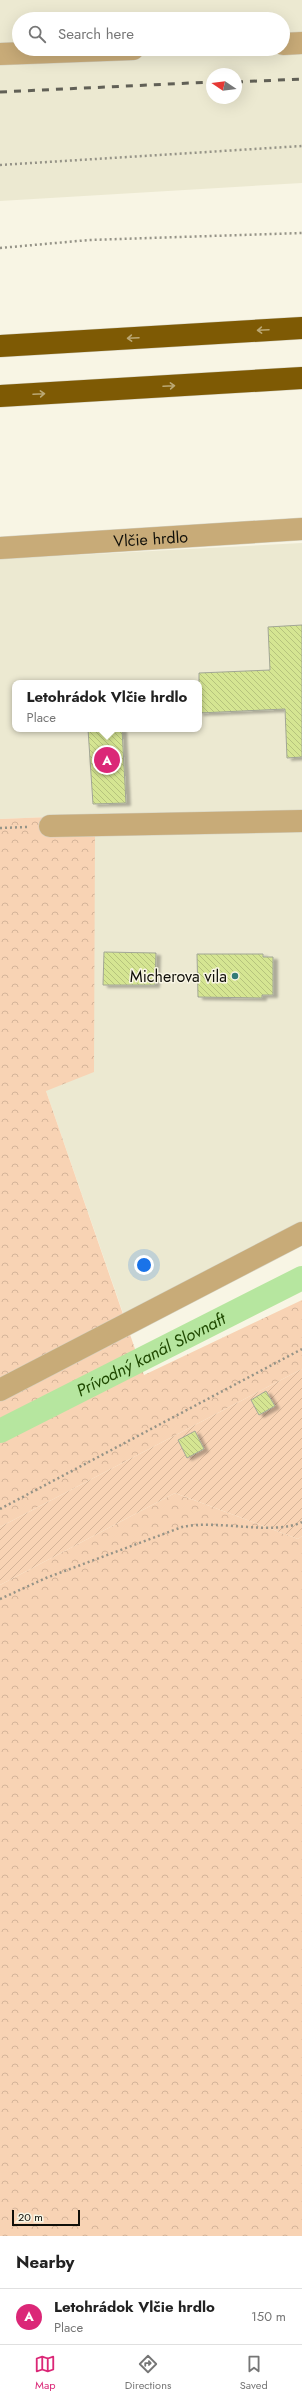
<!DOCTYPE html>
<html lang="en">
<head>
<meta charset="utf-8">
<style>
  body { margin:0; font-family:Jost,sans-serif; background:#f2f2f2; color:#222 }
  .compass { position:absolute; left:206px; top:68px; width:36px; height:36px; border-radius:50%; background:#fff; box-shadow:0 4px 16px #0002; rotate:283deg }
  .scale { position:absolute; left:12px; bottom:10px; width:68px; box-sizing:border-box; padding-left:4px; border:2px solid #100f09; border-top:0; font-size:11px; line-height:14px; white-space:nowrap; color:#100f09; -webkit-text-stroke:3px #f8f5e4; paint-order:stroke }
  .you { position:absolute; left:144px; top:1265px; width:14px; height:14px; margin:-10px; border:3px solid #fff; border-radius:50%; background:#1a73e8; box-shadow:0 0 0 6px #1a73e833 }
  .badge { display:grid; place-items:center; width:26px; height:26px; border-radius:50%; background:#db2777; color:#fff; font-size:13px; font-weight:700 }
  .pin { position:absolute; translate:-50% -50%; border:2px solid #fff; box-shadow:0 1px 4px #0006 }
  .popup { position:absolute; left:12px; top:680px; width:190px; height:52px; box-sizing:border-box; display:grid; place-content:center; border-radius:8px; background:#fff; filter:drop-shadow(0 1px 3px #0005); font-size:13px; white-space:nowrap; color:#767676 }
  .popup b { font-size:15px; color:#222 }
  .popup::after { content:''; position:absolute; left:50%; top:100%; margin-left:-8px; border:8px solid transparent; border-top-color:#fff }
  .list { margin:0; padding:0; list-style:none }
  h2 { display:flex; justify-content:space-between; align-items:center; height:52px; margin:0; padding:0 16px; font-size:17px }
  h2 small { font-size:13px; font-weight:400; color:#767676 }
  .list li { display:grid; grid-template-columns:26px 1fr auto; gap:12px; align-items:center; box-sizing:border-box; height:56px; padding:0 16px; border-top:1px solid #e0e0e0 }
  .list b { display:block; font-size:15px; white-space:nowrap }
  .list p { margin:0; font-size:13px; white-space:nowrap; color:#767676 }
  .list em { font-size:13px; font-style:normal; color:#767676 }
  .icon { flex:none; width:22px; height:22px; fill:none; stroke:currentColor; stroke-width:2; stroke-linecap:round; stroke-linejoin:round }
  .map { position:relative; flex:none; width:302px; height:2236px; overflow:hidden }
  .search { position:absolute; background:#fff; box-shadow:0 4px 16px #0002; left:12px; right:12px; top:12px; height:44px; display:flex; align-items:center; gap:10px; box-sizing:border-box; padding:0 14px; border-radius:22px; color:#767676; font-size:15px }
  .sheet { height:108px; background:#fff }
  nav { display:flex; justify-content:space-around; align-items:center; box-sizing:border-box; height:56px; border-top:1px solid #e0e0e0; background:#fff; font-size:11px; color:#767676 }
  nav a { display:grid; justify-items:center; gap:2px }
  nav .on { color:#db2777 }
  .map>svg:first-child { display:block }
</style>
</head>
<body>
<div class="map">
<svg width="302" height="2236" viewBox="0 0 302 2236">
  <defs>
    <pattern id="forest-crowns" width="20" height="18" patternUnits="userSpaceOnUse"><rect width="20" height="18" fill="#f8d3b4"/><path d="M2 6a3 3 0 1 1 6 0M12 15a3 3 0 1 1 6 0" fill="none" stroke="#d4b499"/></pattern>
    <pattern id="garden-furrows" width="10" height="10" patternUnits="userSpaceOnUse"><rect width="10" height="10" fill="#f8d3b4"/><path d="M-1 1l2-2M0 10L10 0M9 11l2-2" fill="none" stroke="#d4b499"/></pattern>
    <pattern id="building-back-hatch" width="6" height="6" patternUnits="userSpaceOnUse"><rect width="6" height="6" fill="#d5e592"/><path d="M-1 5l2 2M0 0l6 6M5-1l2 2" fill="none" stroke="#b6c37d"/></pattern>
    <filter id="shadow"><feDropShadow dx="4.5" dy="2.5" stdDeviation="1" flood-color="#0004"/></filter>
  </defs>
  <rect width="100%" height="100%" fill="#f8f5e4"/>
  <!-- built -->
  <g fill="#ece9d1" fill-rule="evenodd">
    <path d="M0,0H302V183L0,201ZM19,19H283V49H19ZM212,74H236V98H212Z"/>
    <path d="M302,543V1222L124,1316L46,1091L49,817L0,819V559ZM15,683H199V729H15Z"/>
  </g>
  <!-- forest -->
  <g fill="url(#forest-crowns)">
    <path d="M49,817L95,833L94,1072L46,1091L144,1375L302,1300V1369L0,1527V819Z"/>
    <path d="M175,1493L298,1539L302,1536V2236H0V1585Z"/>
  </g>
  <!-- garden -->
  <path fill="url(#garden-furrows)" d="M302,1369V1536L298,1539L175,1493L0,1585V1527Z"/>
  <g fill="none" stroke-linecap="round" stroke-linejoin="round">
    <!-- canal -->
    <path stroke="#b6e69f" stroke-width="24" id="s1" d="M0,1431L302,1278"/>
  </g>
  <!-- building -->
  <g fill="url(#building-back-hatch)" stroke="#a2a696" filter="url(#shadow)">
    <path d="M302,625V757L287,758L285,709L199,713V673L270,670L268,627Z"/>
    <path d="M88,729H122L126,803L93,804Z"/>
    <path d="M104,952L156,953L155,985H103Z"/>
    <path d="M197,954H263V957H273V995H262V998L198,997Z"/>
    <path d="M266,1391L275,1406L259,1415L251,1400Z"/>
    <path d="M195,1431L204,1449L187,1458L178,1440Z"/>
  </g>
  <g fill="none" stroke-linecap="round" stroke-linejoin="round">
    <!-- minor casing -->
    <g stroke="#d3d0c1" stroke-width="23">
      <g id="minor">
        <path d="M283,44L302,43"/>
        <path d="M0,54L133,49"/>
        <path id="s2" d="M0,548L302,529"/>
        <path d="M50,826L302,821"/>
        <path d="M0,1390L302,1233"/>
      </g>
    </g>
    <!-- highway casing -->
    <g stroke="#d3d0c1" stroke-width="23">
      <g id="highway">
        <path d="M0,346L302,328"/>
        <path d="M0,396L302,378"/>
      </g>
    </g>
    <!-- path -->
    <g stroke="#959387" stroke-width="2.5" stroke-dasharray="2 3" stroke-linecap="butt">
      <path d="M0,165L302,146"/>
      <path d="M0,248L89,240L302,233"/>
      <path d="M0,828L27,827"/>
      <path d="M0,1509L302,1349"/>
      <path d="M0,1599L46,1578L182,1527C217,1519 274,1536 302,1522"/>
    </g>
    <!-- minor -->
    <use href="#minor" stroke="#c8ab78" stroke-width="22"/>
    <!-- highway -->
    <use href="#highway" stroke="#7e5a04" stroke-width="22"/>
    <!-- rail -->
    <g stroke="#616056" stroke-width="3" stroke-dasharray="7 7" stroke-linecap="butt">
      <path d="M236,82L302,79"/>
      <path d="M0,92L212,82"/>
    </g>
  </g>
  <!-- one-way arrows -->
  <defs><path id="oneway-shaft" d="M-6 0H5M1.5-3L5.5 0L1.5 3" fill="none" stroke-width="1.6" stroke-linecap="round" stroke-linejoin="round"/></defs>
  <g stroke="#bba874">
    <use href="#oneway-shaft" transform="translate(263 330) rotate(177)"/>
    <use href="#oneway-shaft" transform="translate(133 338) rotate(177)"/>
    <use href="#oneway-shaft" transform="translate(169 386) rotate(-3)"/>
    <use href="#oneway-shaft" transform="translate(39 394) rotate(-3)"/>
  </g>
  <!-- markers -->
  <circle fill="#337b78" stroke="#f8f5e4" stroke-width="1.5" cx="235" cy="976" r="4"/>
  <g text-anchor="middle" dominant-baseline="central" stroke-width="3" stroke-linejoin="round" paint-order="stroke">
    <!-- street labels -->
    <g font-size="16" fill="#100f09" stroke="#f8f5e4">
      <text stroke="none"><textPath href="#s2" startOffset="151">Vlčie hrdlo</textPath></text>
    </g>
    <!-- poi labels -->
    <g font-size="16" fill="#100f09" stroke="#f8f5e4" text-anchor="end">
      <text x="227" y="976">Micherova vila</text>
    </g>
    <!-- water labels -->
    <g font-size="17" font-style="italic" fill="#1f4900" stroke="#f8f5e4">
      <text stroke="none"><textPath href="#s1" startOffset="169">Prívodný kanál Slovnaft</textPath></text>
    </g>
  </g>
</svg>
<svg class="compass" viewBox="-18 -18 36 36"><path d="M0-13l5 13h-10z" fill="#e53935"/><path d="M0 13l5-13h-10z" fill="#767676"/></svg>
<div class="scale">20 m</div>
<div class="you"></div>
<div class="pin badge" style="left:107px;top:760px">A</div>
<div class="popup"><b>Letohrádok Vlčie hrdlo</b>Place</div>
<div class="search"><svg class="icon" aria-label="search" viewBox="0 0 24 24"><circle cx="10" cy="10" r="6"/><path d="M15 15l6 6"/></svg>Search here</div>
</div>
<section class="sheet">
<h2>Nearby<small></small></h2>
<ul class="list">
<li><span class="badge">A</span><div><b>Letohrádok Vlčie hrdlo</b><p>Place</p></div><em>150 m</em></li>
</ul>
</section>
<nav>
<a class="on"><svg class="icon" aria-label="map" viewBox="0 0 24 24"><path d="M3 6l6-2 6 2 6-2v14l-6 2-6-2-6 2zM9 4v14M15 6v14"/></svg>Map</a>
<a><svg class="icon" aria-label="directions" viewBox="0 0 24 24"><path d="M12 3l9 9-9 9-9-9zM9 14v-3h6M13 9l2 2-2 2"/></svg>Directions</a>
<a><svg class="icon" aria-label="saved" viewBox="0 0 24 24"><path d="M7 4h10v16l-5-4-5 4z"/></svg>Saved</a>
</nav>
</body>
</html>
